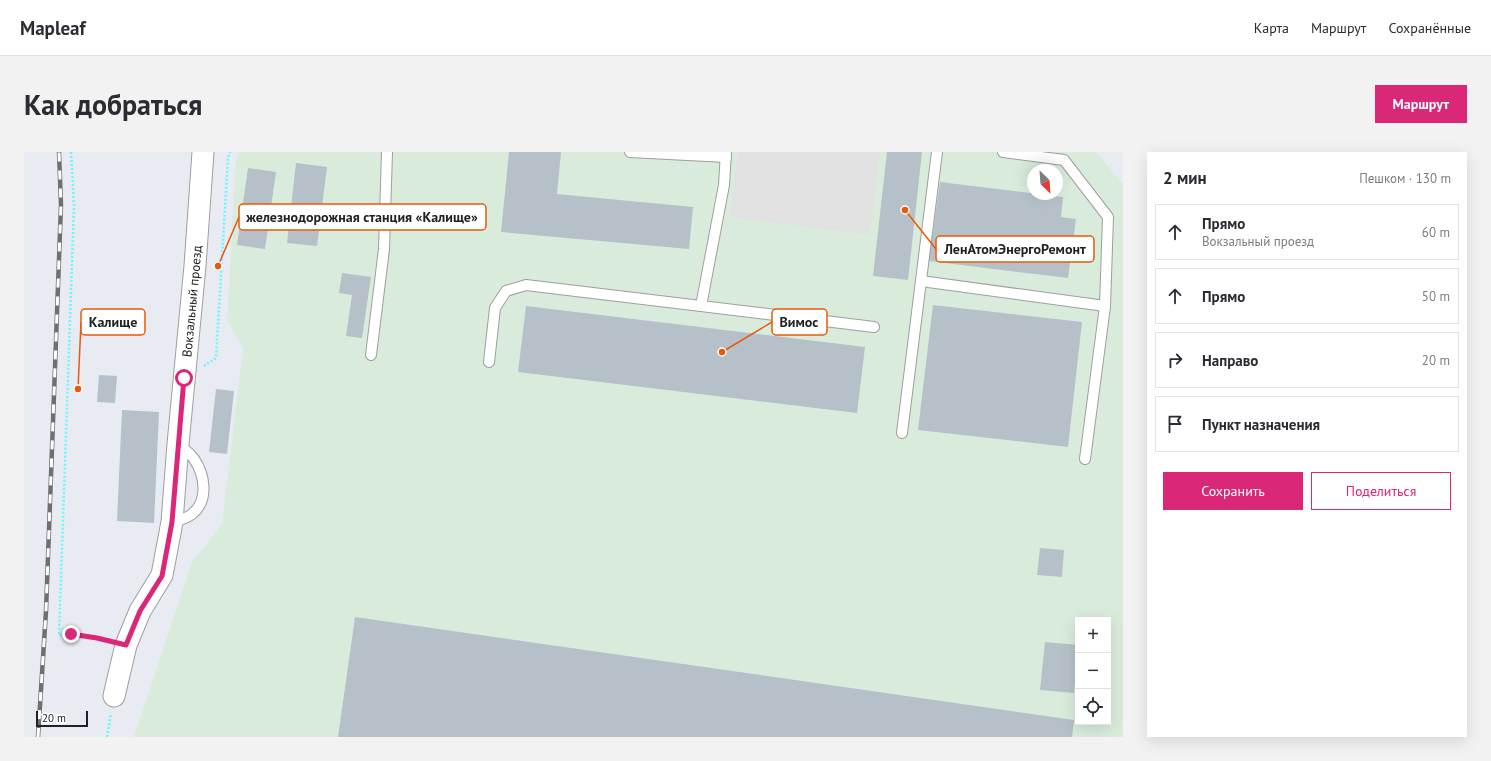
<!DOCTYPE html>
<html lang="ru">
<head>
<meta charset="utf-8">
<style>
  body { margin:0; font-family:"PT Sans",sans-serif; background:#f2f2f3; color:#2b2b33 }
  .controls { position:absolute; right:12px; bottom:12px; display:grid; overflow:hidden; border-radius:0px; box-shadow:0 4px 16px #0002 }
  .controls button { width:36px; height:36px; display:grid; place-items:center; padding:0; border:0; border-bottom:1px solid #e1e1e2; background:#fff; color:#2b2b33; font:20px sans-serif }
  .compass { position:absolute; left:1003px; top:12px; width:36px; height:36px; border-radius:50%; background:#fff; box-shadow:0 4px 16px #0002; rotate:155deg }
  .scale { position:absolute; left:12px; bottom:10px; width:52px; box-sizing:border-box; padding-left:4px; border:2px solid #212121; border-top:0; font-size:11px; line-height:14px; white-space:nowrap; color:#212121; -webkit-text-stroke:3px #fff; paint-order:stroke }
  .stop { position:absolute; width:12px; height:12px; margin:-9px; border:3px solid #db2777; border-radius:50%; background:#fff }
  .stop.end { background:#db2777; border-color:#fff; box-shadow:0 1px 4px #0008 }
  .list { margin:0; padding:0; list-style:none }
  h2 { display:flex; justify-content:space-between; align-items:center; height:52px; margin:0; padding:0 16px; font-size:17px }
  h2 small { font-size:13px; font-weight:400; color:#7c7c81 }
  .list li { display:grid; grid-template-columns:26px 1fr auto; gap:12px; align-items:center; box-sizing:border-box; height:56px; margin:0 8px 8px; padding:0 8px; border:1px solid #e1e1e2; border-radius:0px }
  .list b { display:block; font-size:15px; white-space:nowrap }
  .list p { margin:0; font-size:13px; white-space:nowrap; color:#7c7c81 }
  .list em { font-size:13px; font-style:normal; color:#7c7c81 }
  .actions { display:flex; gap:8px; padding:12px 16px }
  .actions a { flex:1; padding:9px 0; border:1px solid #db2777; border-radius:0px; text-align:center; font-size:14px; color:#db2777 }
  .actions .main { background:#db2777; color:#fff }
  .icon { flex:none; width:22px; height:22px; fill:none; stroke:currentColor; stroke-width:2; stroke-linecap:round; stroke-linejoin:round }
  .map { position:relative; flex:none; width:1099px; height:585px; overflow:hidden; border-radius:0px }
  header { display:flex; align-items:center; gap:24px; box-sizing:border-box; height:56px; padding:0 20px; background:#fff; border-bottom:1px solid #e1e1e2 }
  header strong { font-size:19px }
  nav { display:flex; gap:22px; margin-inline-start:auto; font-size:14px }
  .intro { display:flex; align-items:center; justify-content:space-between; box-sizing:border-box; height:96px; padding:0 24px }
  h1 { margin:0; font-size:28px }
  .button { padding:10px 18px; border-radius:0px; background:#db2777; color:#fff; font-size:14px; font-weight:700 }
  main { display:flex; gap:24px; padding:0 24px }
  aside { flex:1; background:#fff; border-radius:0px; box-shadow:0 4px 16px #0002 }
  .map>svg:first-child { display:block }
</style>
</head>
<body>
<header>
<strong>Mapleaf</strong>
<nav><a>Карта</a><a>Маршрут</a><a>Сохранённые</a></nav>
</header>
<div class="intro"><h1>Как добраться</h1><a class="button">Маршрут</a></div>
<main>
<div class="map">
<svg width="1099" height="585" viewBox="0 0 1099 585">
  <rect width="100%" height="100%" fill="#e8ecf2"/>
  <!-- industrial -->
  <path fill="#d9ecdc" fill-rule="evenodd" d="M216,0H1072L1099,32V585H110L168,410L198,372L219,197L203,168L212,4ZM1009,18H1033V42H1009ZM1054,468H1084V570H1054Z"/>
  <!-- parking -->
  <path fill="#e1e1e1" d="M714,0H856L846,83L706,65Z"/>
  <!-- building -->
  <g fill="#b6c0c8">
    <path d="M485,0H537L533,42L669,55L665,97L477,80Z"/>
    <path d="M863,0H898L884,128L849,124Z"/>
    <path d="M272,11L303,15L293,94L263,91Z"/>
    <path d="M224,16L252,20L241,97L213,93Z"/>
    <path d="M916,30L1039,45L1037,65L1052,67L1044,126L905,109Z"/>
    <path d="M318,121L347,125L338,186L322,184L328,143L315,141Z"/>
    <path d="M909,153L1058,170L1044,295L894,278Z"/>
    <path d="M502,154L841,195L833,261L494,220Z"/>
    <path d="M75,223L93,224L91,251L73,250Z"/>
    <path d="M192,237L210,239L203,302L185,300Z"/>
    <path d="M98,258L135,260L130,371L93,369Z"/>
    <path d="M1016,396L1040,398L1038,425L1013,423Z"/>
    <path d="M331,465L1050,568L1048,585H314Z"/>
    <path d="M1021,490L1054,493L1050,541L1016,538Z"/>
  </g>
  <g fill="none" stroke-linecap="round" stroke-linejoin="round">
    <!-- lane casing -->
    <g stroke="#9e9e9e" stroke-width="12">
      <g id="lane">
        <path d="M606,0L702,5"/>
        <path d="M979,0L1040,8L1084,65L1081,154L1061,307"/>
        <path d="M897,129L1081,154"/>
        <path d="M677,154L850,175"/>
        <path d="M347,203L360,97L363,0"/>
        <path d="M465,210L471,156L482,139L502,133L677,154L700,33L702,0"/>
        <path d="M878,281L913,0"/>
        <path d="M148,370C156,368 162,367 168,362C185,349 181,323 170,307C166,301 160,297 154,292"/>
      </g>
    </g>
    <!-- street casing -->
    <g stroke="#9e9e9e" stroke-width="23">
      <g id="street">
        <path id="s1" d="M90,544L102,493L116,459L138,423L148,370L154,292L171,114L179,0"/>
      </g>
    </g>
    <!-- path -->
    <g stroke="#6cf5ff" stroke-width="2.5" stroke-dasharray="2 2" stroke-linecap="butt">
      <path d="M47,0L50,53L35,483L47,482L84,489"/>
      <path d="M180,214L192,206L204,6L206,0"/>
      <path d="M83,585L87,562"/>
    </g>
    <!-- lane -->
    <use href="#lane" stroke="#fff" stroke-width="10"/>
    <!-- street -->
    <use href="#street" stroke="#fff" stroke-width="21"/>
    <!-- rail casing -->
    <g stroke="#6f6f6f" stroke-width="4.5">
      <path id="rail" d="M14,585L22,459L37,53L35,0"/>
    </g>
    <!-- rail -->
    <use href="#rail" stroke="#fff" stroke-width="3" stroke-dasharray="9" stroke-linecap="butt"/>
  </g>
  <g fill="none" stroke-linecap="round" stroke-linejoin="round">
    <!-- route -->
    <path stroke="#db2777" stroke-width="5" d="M47,482L73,486L102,493L116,459L138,424L148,370L160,226"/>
  </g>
  <g text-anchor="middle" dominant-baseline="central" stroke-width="3.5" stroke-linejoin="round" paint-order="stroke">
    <!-- street labels -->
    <g font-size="13" fill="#212121" stroke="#fff">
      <text stroke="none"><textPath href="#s1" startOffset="407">Вокзальный проезд</textPath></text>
    </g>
  </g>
  <!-- callouts -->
  <path fill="none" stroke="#e8590c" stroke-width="1.5" d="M194 114L215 65M881 58L912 97M698 200L748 170M54 237L57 170"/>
  <g fill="#e8590c" stroke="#fff" stroke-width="1.5">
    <circle cx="194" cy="114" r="4"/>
    <circle cx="881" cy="58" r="4"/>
    <circle cx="698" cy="200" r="4"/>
    <circle cx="54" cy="237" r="4"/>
  </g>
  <g fill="#fff" stroke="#e8590c" stroke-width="1.5">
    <rect x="215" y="52" width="247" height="26" rx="4"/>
    <rect x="912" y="84" width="158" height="26" rx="4"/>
    <rect x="748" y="157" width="55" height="26" rx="4"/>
    <rect x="57" y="157" width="64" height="26" rx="4"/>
  </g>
  <g font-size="14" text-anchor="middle" font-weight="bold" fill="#212121">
    <text x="338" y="70">железнодорожная станция «Калище»</text>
    <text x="991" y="102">ЛенАтомЭнергоРемонт</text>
    <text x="775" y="175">Вимос</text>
    <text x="89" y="175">Калище</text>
  </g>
</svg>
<div class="controls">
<button>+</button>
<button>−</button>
<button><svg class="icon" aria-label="locate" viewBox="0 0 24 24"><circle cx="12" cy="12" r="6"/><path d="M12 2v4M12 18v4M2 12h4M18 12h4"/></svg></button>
</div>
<svg class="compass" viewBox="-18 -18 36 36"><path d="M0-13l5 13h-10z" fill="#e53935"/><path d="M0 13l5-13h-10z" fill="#7c7c81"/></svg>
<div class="scale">20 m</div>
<div class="stop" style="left:160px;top:226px"></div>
<div class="stop end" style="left:47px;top:482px"></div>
</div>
<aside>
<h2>2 мин<small>Пешком · 130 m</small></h2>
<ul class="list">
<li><svg class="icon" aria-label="ahead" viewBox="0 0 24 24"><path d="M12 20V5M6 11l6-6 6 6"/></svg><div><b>Прямо</b><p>Вокзальный проезд</p></div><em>60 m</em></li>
<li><svg class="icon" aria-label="ahead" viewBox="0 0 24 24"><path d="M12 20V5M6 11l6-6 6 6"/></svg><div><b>Прямо</b></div><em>50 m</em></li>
<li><svg class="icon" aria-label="right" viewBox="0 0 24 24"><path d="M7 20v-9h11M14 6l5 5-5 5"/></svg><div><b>Направо</b></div><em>20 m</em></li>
<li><svg class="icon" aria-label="arrive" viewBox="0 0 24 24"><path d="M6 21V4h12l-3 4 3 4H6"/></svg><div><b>Пункт назначения</b></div></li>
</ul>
<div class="actions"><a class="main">Сохранить</a><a>Поделиться</a></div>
</aside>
</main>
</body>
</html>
